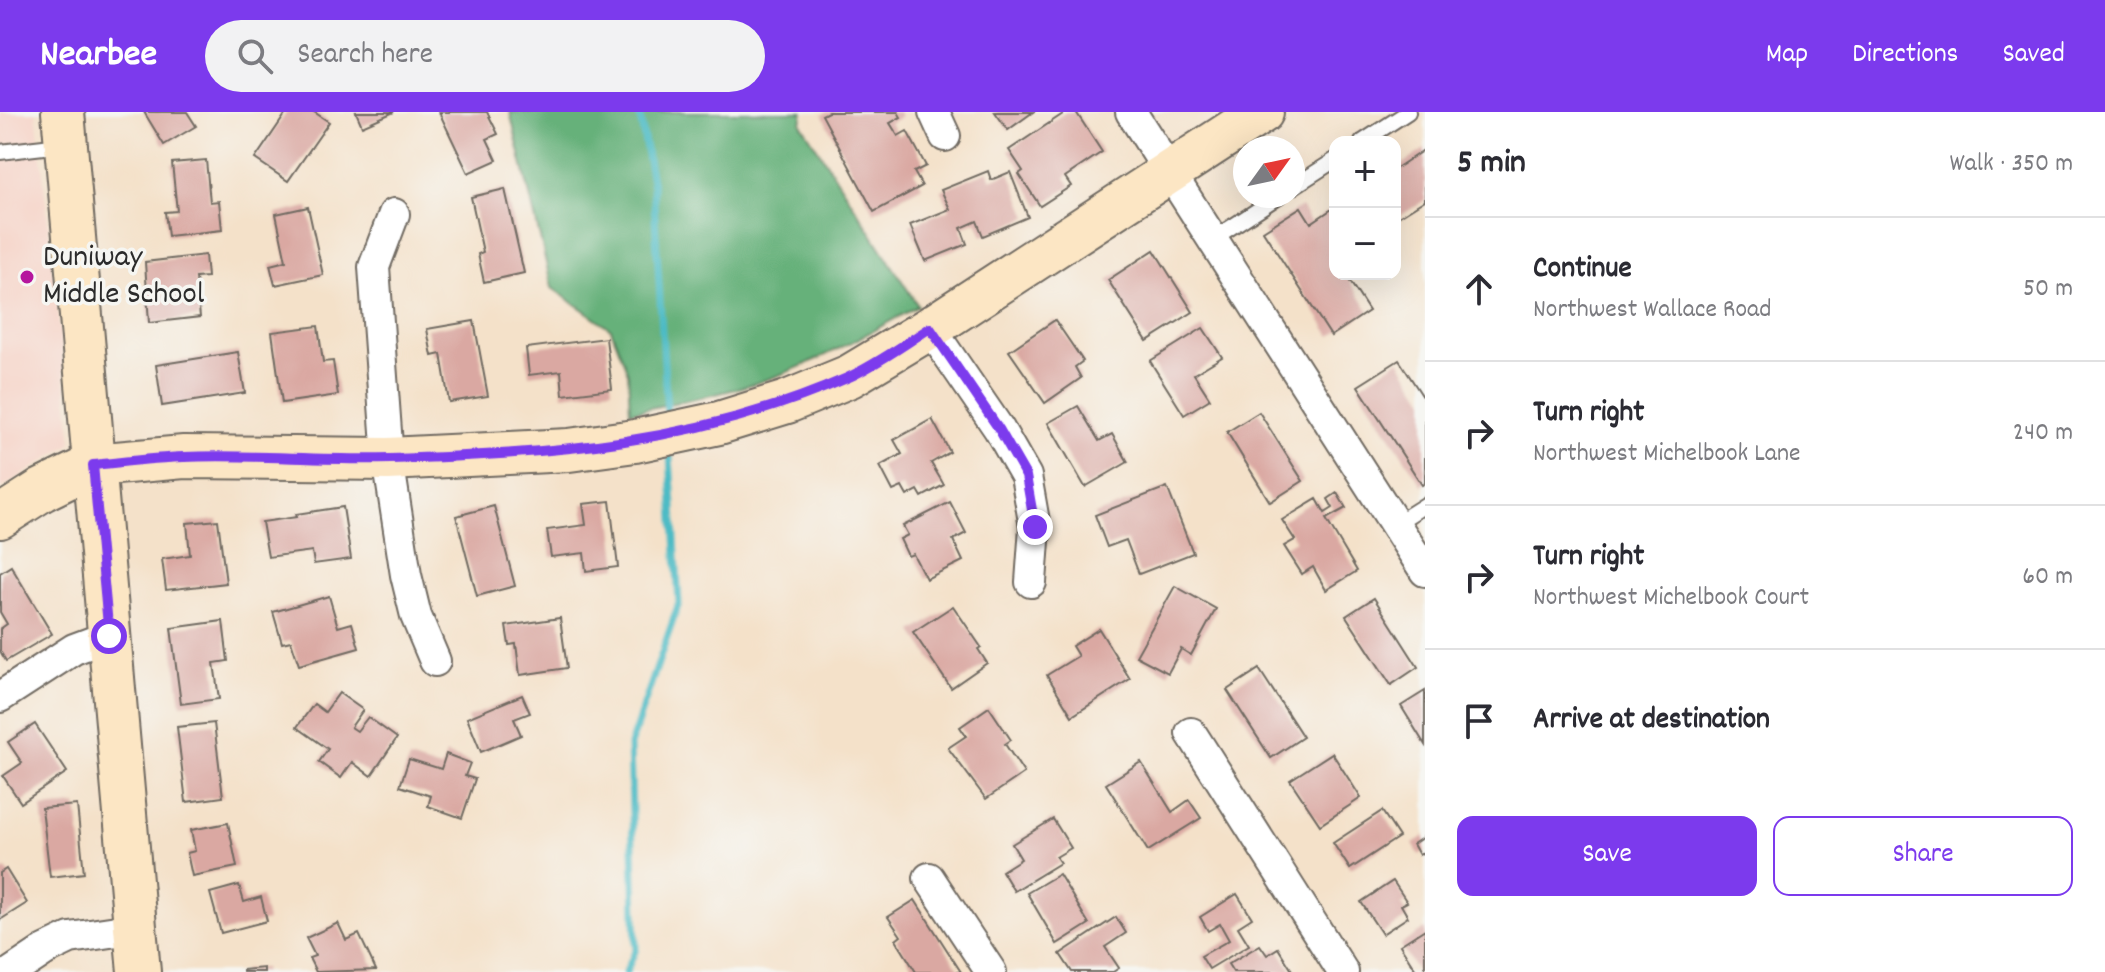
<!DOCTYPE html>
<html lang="en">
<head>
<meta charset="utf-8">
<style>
  body { margin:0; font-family:Dekko,sans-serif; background:#f2f2f3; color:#2b2b33 }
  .controls { position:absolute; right:24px; top:24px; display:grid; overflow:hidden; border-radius:16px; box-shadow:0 8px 32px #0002 }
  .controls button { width:72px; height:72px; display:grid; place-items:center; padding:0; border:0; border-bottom:2px solid #e1e1e2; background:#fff; color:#2b2b33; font:40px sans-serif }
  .compass { position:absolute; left:1233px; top:24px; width:72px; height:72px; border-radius:50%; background:#fff; box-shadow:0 8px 32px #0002; rotate:57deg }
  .stop { position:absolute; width:24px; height:24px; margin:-18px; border:6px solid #7c3aed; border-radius:50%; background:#fff }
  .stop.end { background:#7c3aed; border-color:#fff; box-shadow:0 2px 8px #0008 }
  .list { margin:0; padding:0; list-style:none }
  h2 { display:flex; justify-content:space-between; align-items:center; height:104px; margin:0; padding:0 32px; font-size:34px }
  h2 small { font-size:26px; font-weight:400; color:#7c7c81 }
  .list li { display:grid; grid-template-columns:52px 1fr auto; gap:24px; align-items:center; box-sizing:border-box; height:144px; padding:0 32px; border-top:2px solid #e1e1e2 }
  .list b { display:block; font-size:30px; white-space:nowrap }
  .list p { margin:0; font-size:26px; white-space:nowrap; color:#7c7c81 }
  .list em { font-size:26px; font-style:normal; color:#7c7c81 }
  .actions { display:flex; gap:16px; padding:24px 32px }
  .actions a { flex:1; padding:18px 0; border:2px solid #7c3aed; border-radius:16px; text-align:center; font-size:28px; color:#7c3aed }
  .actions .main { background:#7c3aed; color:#fff }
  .icon { flex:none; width:44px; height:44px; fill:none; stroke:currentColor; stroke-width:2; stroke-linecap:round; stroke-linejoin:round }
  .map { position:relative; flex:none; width:1425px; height:860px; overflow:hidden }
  header { display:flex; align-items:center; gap:48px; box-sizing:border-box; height:112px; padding:0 40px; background:#7c3aed; color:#fff }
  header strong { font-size:38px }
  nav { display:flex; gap:44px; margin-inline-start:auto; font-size:28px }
  .search { width:560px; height:72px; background:#f2f2f3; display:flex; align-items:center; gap:20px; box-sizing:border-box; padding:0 28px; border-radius:44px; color:#7c7c81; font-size:30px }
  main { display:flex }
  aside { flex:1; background:#fff }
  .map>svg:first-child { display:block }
</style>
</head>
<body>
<header>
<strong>Nearbee</strong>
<div class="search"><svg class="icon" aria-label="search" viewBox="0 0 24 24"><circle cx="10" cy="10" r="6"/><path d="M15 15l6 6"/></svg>Search here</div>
<nav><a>Map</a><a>Directions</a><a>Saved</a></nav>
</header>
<main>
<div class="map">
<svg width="1425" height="860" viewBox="0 0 1425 860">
  <rect width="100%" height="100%" fill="#f6f6f2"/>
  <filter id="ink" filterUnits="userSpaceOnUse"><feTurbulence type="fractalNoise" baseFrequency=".0125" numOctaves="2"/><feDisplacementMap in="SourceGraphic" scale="16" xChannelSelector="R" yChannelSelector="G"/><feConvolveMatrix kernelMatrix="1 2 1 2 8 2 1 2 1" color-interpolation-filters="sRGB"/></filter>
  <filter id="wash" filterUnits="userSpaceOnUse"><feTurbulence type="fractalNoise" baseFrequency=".006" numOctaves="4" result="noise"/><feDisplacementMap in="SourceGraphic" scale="32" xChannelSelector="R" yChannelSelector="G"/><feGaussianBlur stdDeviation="1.8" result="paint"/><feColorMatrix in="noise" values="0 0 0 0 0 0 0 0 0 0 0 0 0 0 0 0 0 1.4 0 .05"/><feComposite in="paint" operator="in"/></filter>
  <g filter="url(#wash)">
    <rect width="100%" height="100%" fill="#f4e1c9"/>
    <!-- built -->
    <path fill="#f6d1c5" d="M0,0H36L72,331L0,377Z"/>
    <!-- forest -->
    <path fill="#66b17a" stroke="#486e52" stroke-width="2" d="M510,0H803L801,11L918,194C871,220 824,247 774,265C727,282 678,290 630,300L628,261L611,217L552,176Z"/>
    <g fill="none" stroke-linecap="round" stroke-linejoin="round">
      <!-- stream -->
      <g stroke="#4dbbc5" stroke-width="7">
        <path d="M639,0L653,74L667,300"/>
        <path d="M626,860L636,837L630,633L679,491L670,344"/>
      </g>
    </g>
    <g id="blocks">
      <!-- building -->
      <g fill="#daa8a2">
        <path d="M144,0H187L196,14L164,33Z"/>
        <path d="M287,0H314L329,10L288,69L255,47Z"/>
        <path d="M356,0H394L362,14Z"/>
        <path d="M439,0H487L498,22L487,27L497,48L468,61Z"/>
        <path d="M828,0H898L901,5L890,11L898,24L907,19L926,54L914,60L922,74L874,100L822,3Z"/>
        <path d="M995,0H1033L1008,18Z"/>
        <path d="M1066,0H1076L1102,40L1065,65L1071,74L1040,94L1019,62L1023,59L1009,38Z"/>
        <path d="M1425,37V88L1395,107V57Z"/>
        <path d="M206,48L210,90L219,89L222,118L168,124L165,100L177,99L172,51Z"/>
        <path d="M988,59L991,68L1010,60L1028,105L983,124L977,109L961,116L967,132L925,149L910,113L950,97L941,78Z"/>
        <path d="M505,77L524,161L484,170L478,142L483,140L471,85Z"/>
        <path d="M308,95L323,163L275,173L270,153L286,149L276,102Z"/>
        <path d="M1301,95L1311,111L1335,95V162H1345L1369,199L1331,224L1263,119Z"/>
        <path d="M1154,138L1193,200L1147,229L1108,168Z"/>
        <path d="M205,143L207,165L196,166L200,205L149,211L145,150Z"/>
        <path d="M1055,208L1083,249L1075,255L1081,266L1045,291L1009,239Z"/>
        <path d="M474,209L488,284L449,290L441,242L432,244L427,217Z"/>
        <path d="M318,214L323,250L333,249L338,283L282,291L272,220Z"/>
        <path d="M1203,216L1222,245L1194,262L1210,287L1184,303L1150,249Z"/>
        <path d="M606,226L612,277L563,283L561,259L529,263L526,236Z"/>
        <path d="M238,240L245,281L162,294L156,253Z"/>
        <path d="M1399,248L1425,288V371L1422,373L1358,274Z"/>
        <path d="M1078,294L1099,329L1112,322L1128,350L1085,375L1048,311Z"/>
        <path d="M1259,300L1303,369L1270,390L1227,320Z"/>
        <path d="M932,307L950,340L931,351L944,373L922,385L918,378L907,384L902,375L893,379L880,354L902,342L894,328Z"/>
        <path d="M1167,375L1193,441L1139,462L1126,428L1107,435L1095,403Z"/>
        <path d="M1337,381L1346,396L1326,407L1357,459L1326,478L1313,455L1302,462L1284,434L1295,428L1282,408L1317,387L1325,401L1333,396L1328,387Z"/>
        <path d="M610,389L618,455L586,459L584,441L551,445L547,418L586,413L583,392Z"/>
        <path d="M950,390L966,421L953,428L963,449L926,467L913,442L908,444L900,427L908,423L903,414Z"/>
        <path d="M494,394L515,474L477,484L456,404Z"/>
        <path d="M343,395L351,447L314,452L312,439L268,445L262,410L297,405L296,402Z"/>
        <path d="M218,408L226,471L166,478L162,447L190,443L187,411Z"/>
        <path d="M11,454L52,522L6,549L0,539V517L7,512L0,500V461Z"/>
        <path d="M1175,474L1216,497L1191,543L1181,537L1168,561L1136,544Z"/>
        <path d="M329,484L338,515L352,511L359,536L299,553L291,529L282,531L273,500Z"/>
        <path d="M1374,486L1418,555L1391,573L1346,504Z"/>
        <path d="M953,494L981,535L978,537L987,551L951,576L913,520Z"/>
        <path d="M560,506L567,556L520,563L516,532L509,533L506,514Z"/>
        <path d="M223,509L228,549L214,551L219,587L181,592L171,516Z"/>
        <path d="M1099,517L1130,567L1072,604L1047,563L1078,544L1072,534Z"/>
        <path d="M1259,557L1303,625L1271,646L1227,578Z"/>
        <path d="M1425,579V633L1401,594Z"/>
        <path d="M339,581L363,598L351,615L357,619L368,605L397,626L371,664L352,650L341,666L319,650L328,637L297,615L314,592L325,600Z"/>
        <path d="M522,583L530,601L514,607L521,623L481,640L467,606Z"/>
        <path d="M989,595L1011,628L1005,632L1024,661L986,687L948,636L966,624L960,615Z"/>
        <path d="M214,611L223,685L186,690L177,615Z"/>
        <path d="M35,612L67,660L21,691L3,664L22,651L8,630Z"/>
        <path d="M1332,641L1361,686L1320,713L1290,668Z"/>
        <path d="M446,642L470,651L465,664L475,667L462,706L428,694L431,684L400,674L409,647L441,657Z"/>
        <path d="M1141,650L1172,700L1189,688L1201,706L1148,739L1106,672Z"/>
        <path d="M77,693L84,761L50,765L42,696Z"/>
        <path d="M1382,699L1399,725L1350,757L1333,731Z"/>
        <path d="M1053,707L1071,736L1056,745L1060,751L1014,779L1002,759L1021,747L1012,732Z"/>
        <path d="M228,711L237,755L192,764L187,741L195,739L191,718Z"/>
        <path d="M1425,724V739L1419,743L1413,732Z"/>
        <path d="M6,757L27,791L0,808V761Z"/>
        <path d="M1059,762L1089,812L1057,832L1027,781Z"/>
        <path d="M1393,769L1407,790L1401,793L1408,805L1382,822L1361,790Z"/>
        <path d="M239,773L244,790L261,785L267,809L221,821L210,781Z"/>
        <path d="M1237,782L1252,806L1238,815L1249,833L1209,857L1201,844L1229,828L1220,812L1208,819L1200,805Z"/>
        <path d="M915,788L961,860H916L896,828L901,824L888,805Z"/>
        <path d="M1116,805L1126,821L1105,835L1119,856L1113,860H1072L1060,842Z"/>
        <path d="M338,811L346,828L359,822L376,858L316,860L309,846L315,844L306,826Z"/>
        <path d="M1425,817V857L1417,860L1400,833Z"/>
        <path d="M1260,833L1267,843L1278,836L1293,860H1233L1228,852Z"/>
        <path d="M264,856V860H243V858Z"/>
      </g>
    </g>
  </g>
  <g filter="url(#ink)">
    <use href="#blocks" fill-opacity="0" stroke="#716b62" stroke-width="2"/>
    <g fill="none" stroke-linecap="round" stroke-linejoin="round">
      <!-- lane casing -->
      <g stroke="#716b62" stroke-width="18">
        <g id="lane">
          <path d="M1362,30L1408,0"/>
          <path d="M0,40L61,33"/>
          <path d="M1293,75L1335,48"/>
          <path d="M1213,127L1279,84"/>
          <path d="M1395,412L1425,393"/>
        </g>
      </g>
      <!-- street casing -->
      <g stroke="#716b62" stroke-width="34">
        <g id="street">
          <path d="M934,0L945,24"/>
          <path d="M1131,0L1425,459"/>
          <path d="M394,102L374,155L388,347L406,463L416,504L435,549"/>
          <path d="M930,216L999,317L1026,364L1035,415L1031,470"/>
          <path d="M0,585L74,537L109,524"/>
          <path d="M1191,621L1343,860"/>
          <path d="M929,766L991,860"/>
          <path d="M12,860L45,838L70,826L137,816"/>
        </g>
      </g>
      <!-- secondary casing -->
      <g stroke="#716b62" stroke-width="46">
        <g id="secondary">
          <path d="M63,0L139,860"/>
          <path d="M0,405L42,378L93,353L184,345L388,347L569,338L635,329L719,311L787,290L850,264L930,216L1262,0"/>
        </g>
      </g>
      <!-- lane -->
      <use href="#lane" stroke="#fff" stroke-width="14"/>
      <!-- street -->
      <use href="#street" stroke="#fff" stroke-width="30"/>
      <!-- secondary -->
      <use href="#secondary" stroke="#fce6c4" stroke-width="42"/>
    </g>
  </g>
  <g fill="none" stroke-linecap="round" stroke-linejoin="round" filter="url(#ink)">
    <!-- route -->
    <path stroke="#7c3aed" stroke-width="10" d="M109,524L93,353C123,350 153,346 184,345C252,342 321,349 390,347C551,342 697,332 847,266C876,253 903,233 930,216L999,317L1026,364L1035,415"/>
  </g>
  <!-- markers -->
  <circle fill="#b5179e" stroke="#f6f6f2" stroke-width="3" cx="27" cy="165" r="8"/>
  <g text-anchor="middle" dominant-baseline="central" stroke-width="7" stroke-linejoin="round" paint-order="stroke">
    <!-- poi labels -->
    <g font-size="32" fill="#2b2b2b" stroke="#f6f6f2" text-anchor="start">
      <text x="43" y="147">Duniway<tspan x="43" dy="37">Middle School</tspan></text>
    </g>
  </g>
</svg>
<div class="controls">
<button>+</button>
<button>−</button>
</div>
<svg class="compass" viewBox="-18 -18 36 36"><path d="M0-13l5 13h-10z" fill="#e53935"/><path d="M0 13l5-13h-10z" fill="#7c7c81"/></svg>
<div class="stop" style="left:109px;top:524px"></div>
<div class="stop end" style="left:1035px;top:415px"></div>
</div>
<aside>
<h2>5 min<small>Walk · 350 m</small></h2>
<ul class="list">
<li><svg class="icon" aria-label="ahead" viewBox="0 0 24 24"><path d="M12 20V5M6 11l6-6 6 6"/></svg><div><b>Continue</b><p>Northwest Wallace Road</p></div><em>50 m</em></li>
<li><svg class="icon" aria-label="right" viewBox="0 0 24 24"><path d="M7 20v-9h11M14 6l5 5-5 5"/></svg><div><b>Turn right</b><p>Northwest Michelbook Lane</p></div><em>240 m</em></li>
<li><svg class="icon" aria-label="right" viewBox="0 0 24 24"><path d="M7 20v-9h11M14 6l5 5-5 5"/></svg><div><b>Turn right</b><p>Northwest Michelbook Court</p></div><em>60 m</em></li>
<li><svg class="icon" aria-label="arrive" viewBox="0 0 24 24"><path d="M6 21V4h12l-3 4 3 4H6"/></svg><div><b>Arrive at destination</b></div></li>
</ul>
<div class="actions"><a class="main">Save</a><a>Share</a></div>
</aside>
</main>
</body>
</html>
